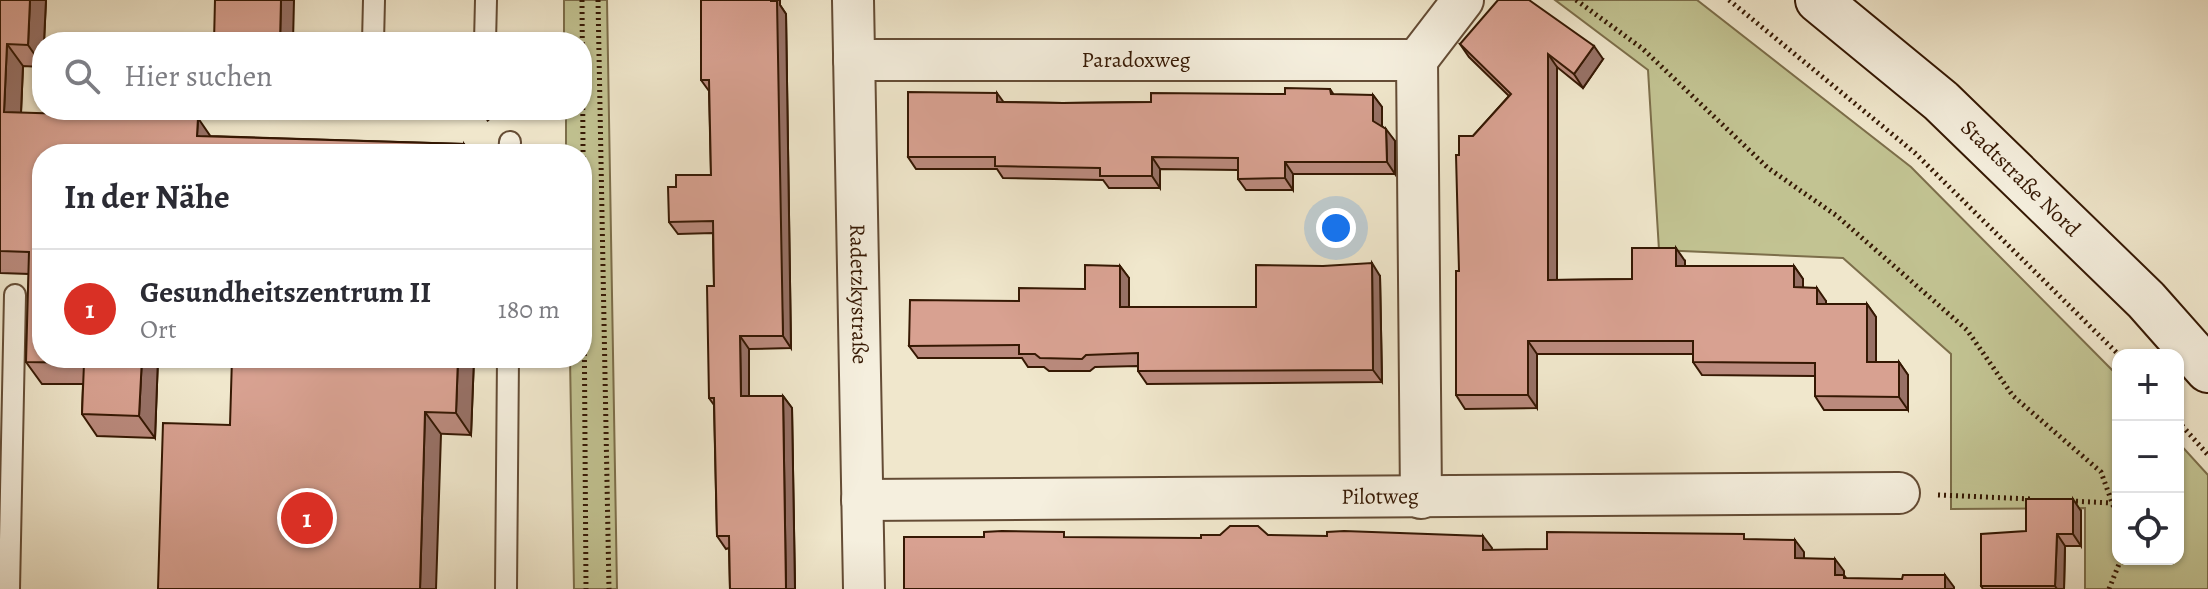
<!DOCTYPE html>
<html lang="de">
<head>
<meta charset="utf-8">
<style>
  body { margin:0; font-family:Alegreya,serif; background:#f2f2f3; color:#2b2b33 }
  .controls { position:absolute; right:24px; bottom:24px; display:grid; overflow:hidden; border-radius:16px; box-shadow:0 2px 6px #0004 }
  .controls button { width:72px; height:72px; display:grid; place-items:center; padding:0; border:0; border-bottom:2px solid #e1e1e2; background:#fff; color:#2b2b33; font:40px sans-serif }
  .you { position:absolute; left:1336px; top:228px; width:28px; height:28px; margin:-20px; border:6px solid #fff; border-radius:50%; background:#1a73e8; box-shadow:0 0 0 12px #1a73e833 }
  .badge { display:grid; place-items:center; width:52px; height:52px; border-radius:50%; background:#d93025; color:#fff; font-size:26px; font-weight:700 }
  .pin { position:absolute; translate:-50% -50%; border:4px solid #fff; box-shadow:0 2px 8px #0006 }
  .list { margin:0; padding:0; list-style:none }
  h2 { display:flex; justify-content:space-between; align-items:center; height:104px; margin:0; padding:0 32px; font-size:34px }
  h2 small { font-size:26px; font-weight:400; color:#7c7c81 }
  .list li { display:grid; grid-template-columns:52px 1fr auto; gap:24px; align-items:center; box-sizing:border-box; height:120px; padding:0 32px; border-top:2px solid #e1e1e2 }
  .list b { display:block; font-size:30px; white-space:nowrap }
  .list p { margin:0; font-size:26px; white-space:nowrap; color:#7c7c81 }
  .list em { font-size:26px; font-style:normal; color:#7c7c81 }
  .icon { flex:none; width:44px; height:44px; fill:none; stroke:currentColor; stroke-width:2; stroke-linecap:round; stroke-linejoin:round }
  .map { position:relative; flex:none; width:2208px; height:589px; overflow:hidden }
  .search { position:absolute; background:#fff; box-shadow:0 2px 6px #0004; left:32px; top:32px; width:560px; height:88px; display:flex; align-items:center; gap:20px; box-sizing:border-box; padding:0 28px; border-radius:32px; color:#7c7c81; font-size:30px }
  .panel { position:absolute; background:#fff; box-shadow:0 2px 6px #0004; left:32px; top:144px; width:560px; height:224px; border-radius:32px }
  .map>svg:first-child { display:block }
</style>
</head>
<body>
<div class="map">
<svg width="2208" height="589" viewBox="0 0 2208 589">
  <rect width="100%" height="100%" fill="#f0e7cc"/>
  <filter id="stains"><feTurbulence type="fractalNoise" baseFrequency=".0025" numOctaves="4"/><feColorMatrix values="0 0 0 0 .2 0 0 0 0 .09 0 0 0 0 .02 0 0 0 .5 -.17"/></filter>
  <radialGradient id="worn" r=".72"><stop offset=".6" stop-color="#630" stop-opacity="0"/><stop offset="1" stop-color="#630" stop-opacity=".3"/></radialGradient>
  <!-- green -->
  <g fill="#c2c392" stroke="#7c6e4a" stroke-width="2">
    <path d="M564,0H607L617,589H574L570,358H582V154H566V110H582V42H564Z"/>
    <path d="M1555,0H1697L1911,167L2118,376V559H2178V442L2208,475V589H2085V508L1951,509V354L1843,258L1659,250L1648,70Z"/>
  </g>
  <g fill="none" stroke-linecap="round" stroke-linejoin="round">
    <!-- lane casing -->
    <g stroke="#644c35" stroke-width="24">
      <g id="lane">
        <path d="M373,42L374,0"/>
        <path d="M485,42L486,0"/>
        <path d="M509,154L510,142"/>
        <path d="M9,589L15,295"/>
        <path d="M506,589L508,358"/>
      </g>
    </g>
    <!-- street casing -->
    <g stroke="#644c35" stroke-width="44">
      <g id="street">
        <path id="s1" d="M853,0L864,589"/>
        <path id="s2" d="M854,60H1417L1421,498"/>
        <path d="M1417,60L1463,0"/>
        <path id="s3" d="M862,500L1899,493"/>
      </g>
    </g>
    <!-- secondary casing -->
    <g stroke="#351803" stroke-width="48">
      <g id="secondary">
        <path id="s4" d="M1818,0L1941,101L2146,300L2208,370"/>
      </g>
    </g>
    <!-- path -->
    <g stroke="#351803" stroke-width="5" stroke-dasharray="2 4" stroke-linecap="butt">
      <path d="M582,0L586,589"/>
      <path d="M598,0L609,589"/>
      <path d="M1576,0L1643,49L1768,168L1837,216L1967,330L2013,396L2101,472L2118,519"/>
      <path d="M1729,0L1915,153L2119,355"/>
      <path d="M480,110L490,121"/>
      <path d="M2178,421L2208,455"/>
      <path d="M1938,495L2032,499"/>
      <path d="M2070,501L2113,503"/>
      <path d="M2109,589L2121,559"/>
    </g>
    <!-- lane -->
    <use href="#lane" stroke="#f5efde" stroke-width="20"/>
    <!-- street -->
    <use href="#street" stroke="#f5efde" stroke-width="40"/>
    <!-- secondary -->
    <use href="#secondary" stroke="#f5efde" stroke-width="44"/>
  </g>
  <!-- wall -->
  <g fill="#ba8a7d" stroke="#351803" stroke-width="2">
    <path d="M0,0H46L44,42H42V67L23,66L21,113L210,136L464,144L471,154H42L158,358L155,438L97,436L82,414L83,384H42L26,362L29,274L0,273Z"/>
    <path d="M701,0H780V5L786,14L791,348L749,349V396H783L792,408L795,589H730L729,548L726,549L717,536L714,405L709,398L714,286L713,233L678,234L669,222L676,187L711,175L709,91L701,80Z"/>
    <path d="M1460,44L1603,59L1583,88L1557,67V280L1632,279L1685,261V266H1794L1803,279V287L1826,301V304H1867L1876,317V362H1899L1908,375V410H1824L1815,396V376L1702,375L1693,362V354H1537V408L1465,409L1456,395L1459,271V155L1473,136L1509,96L1469,57Z"/>
    <path d="M1330,89L1334,95H1373L1382,107V126L1395,141V174H1293V190H1246L1238,179V170L1160,169V188H1109L1103,180L1003,178L997,169H916L908,157L1003,102L1063,103L1151,102L1285,94Z"/>
    <path d="M1120,266L1129,278V307H1256L1380,276L1382,382L1147,384L1138,371V366L1095,367L1090,371H1049L1044,367H1028L1022,358H918L909,346L1019,301L1085,289Z"/>
    <path d="M474,358L471,435L230,425Z"/>
    <path d="M2081,511V546H2065L2064,589H1983L1981,586Z"/>
  </g>
  <!-- shaded-wall -->
  <g fill="#977166" stroke="#351803" stroke-width="2">
    <path d="M30,0H46L44,42H42V65L28,45Z"/>
    <path d="M281,0H294L293,42H280Z"/>
    <path d="M771,0H780V5L786,14L791,348L783,336Z"/>
    <path d="M7,44L23,66L20,134L4,112Z"/>
    <path d="M1594,46L1603,59L1583,88L1574,74Z"/>
    <path d="M1548,54L1557,67V293L1548,280Z"/>
    <path d="M997,93L1005,104L997,102Z"/>
    <path d="M1373,95L1382,107V133L1373,121Z"/>
    <path d="M198,118L213,140L197,136Z"/>
    <path d="M1386,129L1395,141V174L1387,162Z"/>
    <path d="M464,144L471,154H464Z"/>
    <path d="M1152,157L1160,169V188L1152,176Z"/>
    <path d="M1285,162L1293,174V190L1285,178Z"/>
    <path d="M1676,248L1685,261V279L1676,266Z"/>
    <path d="M1372,263L1380,276L1382,382L1373,370Z"/>
    <path d="M1120,266L1129,278V319L1120,307Z"/>
    <path d="M1794,266L1803,279V300L1794,287Z"/>
    <path d="M1817,288L1826,301V317L1817,304Z"/>
    <path d="M1867,304L1876,317V375L1867,362Z"/>
    <path d="M740,336L749,349V409L741,396Z"/>
    <path d="M1528,341L1537,354V408L1528,395Z"/>
    <path d="M142,358H158L155,438L139,416Z"/>
    <path d="M458,358H474L471,435L456,413Z"/>
    <path d="M1899,362L1908,375V410L1899,397Z"/>
    <path d="M783,396L792,408L795,589H786Z"/>
    <path d="M425,412L441,434L436,589H420Z"/>
    <path d="M2073,499L2081,511V546L2073,534Z"/>
    <path d="M2057,534L2065,546L2064,589H2057L2055,586Z"/>
    <path d="M1483,536L1492,548L1491,562L1483,550Z"/>
    <path d="M1795,540L1804,552V571L1795,558Z"/>
    <path d="M1835,559L1844,571V575L1853,587L1835,575Z"/>
    <path d="M1945,575L1954,587V589H1945Z"/>
  </g>
  <!-- building -->
  <g fill="#d8a191" stroke="#351803" stroke-width="2">
    <path d="M0,0H30L28,45L7,44L4,112L198,118L197,136L464,144V154H42V358H142L139,416L82,414L84,363L26,362L29,252L0,251Z"/>
    <path d="M215,0H281L280,42H214Z"/>
    <path d="M701,0H771V1H777L783,336H740L741,396H783L786,589H730L729,536H717L714,398H709L707,286H714L713,221L669,222L668,187H676V175H711L709,80H701Z"/>
    <path d="M1498,0H1529L1594,46L1574,74L1548,54V280L1632,279V248H1676V266H1794V287L1817,288V304H1867V362H1899V397L1815,396V363L1693,362V341H1528V395H1456V271H1459L1456,155H1459V136H1473L1511,94L1460,44Z"/>
    <path d="M1285,88L1330,89L1331,94L1373,95V121L1386,129L1387,162H1285V178L1238,179V158L1152,157V176H1100V168L995,166V157H908V92L997,93V102L1063,103L1151,102V93L1285,94Z"/>
    <path d="M1372,263L1373,370L1138,371V353L1086,355L1082,359L1040,358L1035,354H1019V345L909,346L910,300L1019,301V288L1085,289V265L1120,266V307H1256V265L1323,266Z"/>
    <path d="M232,358H458L456,413L425,412L420,589H158L163,423L230,425Z"/>
    <path d="M2026,499H2073V534H2057L2055,586H1981V534L2026,531Z"/>
    <path d="M1230,526H1258L1268,535L1327,536V532L1344,531L1483,536V550L1547,549V532L1744,534V539L1795,540V558L1835,559V575H1844V578L1902,579L1903,575H1945V589H904V537H984V532L1002,531L1064,532V537L1201,538V535H1220Z"/>
  </g>
  <g text-anchor="middle" dominant-baseline="central" stroke-width="8" stroke-linejoin="round" paint-order="stroke">
    <!-- street labels -->
    <g font-size="22" fill="#351803" stroke="#f5efde">
      <text stroke="none"><textPath href="#s2" startOffset="282">Paradoxweg</textPath></text>
      <text stroke="none"><textPath href="#s4" startOffset="270">Stadtstraße Nord</textPath></text>
      <text stroke="none"><textPath href="#s1" startOffset="294">Radetzkystraße</textPath></text>
      <text stroke="none"><textPath href="#s3" startOffset="518">Pilotweg</textPath></text>
    </g>
  </g>
  <rect width="100%" height="100%" filter="url(#stains)"/>
  <rect width="100%" height="100%" fill="url(#worn)"/>
</svg>
<div class="controls">
<button>+</button>
<button>−</button>
<button><svg class="icon" aria-label="locate" viewBox="0 0 24 24"><circle cx="12" cy="12" r="6"/><path d="M12 2v4M12 18v4M2 12h4M18 12h4"/></svg></button>
</div>
<div class="you"></div>
<div class="pin badge" style="left:307px;top:518px">1</div>
<div class="search"><svg class="icon" aria-label="search" viewBox="0 0 24 24"><circle cx="10" cy="10" r="6"/><path d="M15 15l6 6"/></svg>Hier suchen</div>
<section class="panel">
<h2>In der Nähe<small></small></h2>
<ul class="list">
<li><span class="badge">1</span><div><b>Gesundheitszentrum II</b><p>Ort</p></div><em>180 m</em></li>
</ul>
</section>
</div>
</body>
</html>
